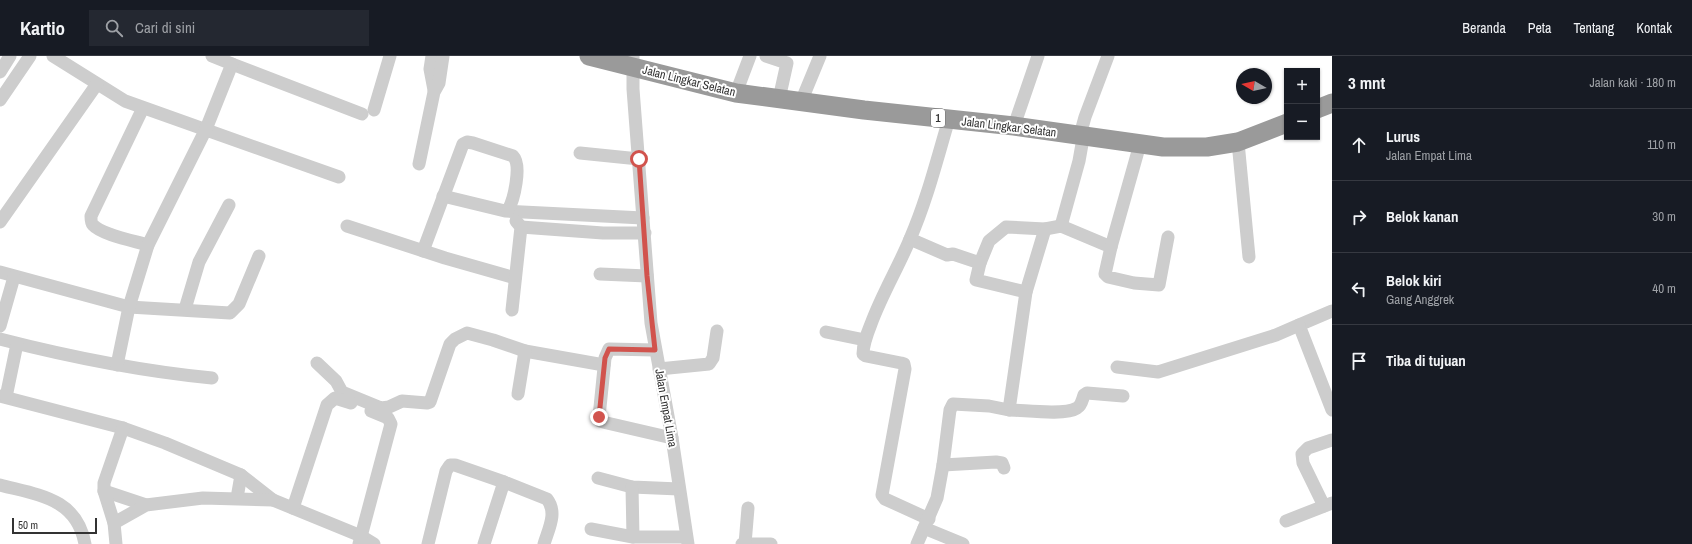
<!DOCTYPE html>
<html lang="id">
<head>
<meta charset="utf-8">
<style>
  body { margin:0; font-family:"Archivo Narrow",sans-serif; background:#242831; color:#f1f3f6 }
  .controls { position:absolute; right:12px; top:12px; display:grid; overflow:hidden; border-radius:0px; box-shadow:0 1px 3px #0004 }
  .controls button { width:36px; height:36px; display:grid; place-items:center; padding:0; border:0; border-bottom:1px solid #363941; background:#171b24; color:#f1f3f6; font:20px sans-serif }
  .compass { position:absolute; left:1236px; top:12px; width:36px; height:36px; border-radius:50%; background:#171b24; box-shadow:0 1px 3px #0004; rotate:279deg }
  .scale { position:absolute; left:12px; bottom:10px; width:85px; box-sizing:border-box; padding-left:4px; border:2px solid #333; border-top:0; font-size:11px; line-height:14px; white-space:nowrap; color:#333; -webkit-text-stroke:3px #fff; paint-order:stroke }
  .stop { position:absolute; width:12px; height:12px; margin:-9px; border:3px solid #d1534d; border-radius:50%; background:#fff }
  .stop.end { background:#d1534d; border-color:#fff; box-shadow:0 1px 4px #0008 }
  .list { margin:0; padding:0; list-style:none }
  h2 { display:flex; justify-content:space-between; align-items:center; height:52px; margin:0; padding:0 16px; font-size:17px }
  h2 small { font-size:13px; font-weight:400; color:#9ea1a6 }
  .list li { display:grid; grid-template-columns:26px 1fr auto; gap:12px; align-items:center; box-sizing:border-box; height:72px; padding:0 16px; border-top:1px solid #363941 }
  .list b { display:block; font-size:15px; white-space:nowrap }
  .list p { margin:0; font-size:13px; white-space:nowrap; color:#9ea1a6 }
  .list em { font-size:13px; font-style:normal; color:#9ea1a6 }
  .icon { flex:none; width:22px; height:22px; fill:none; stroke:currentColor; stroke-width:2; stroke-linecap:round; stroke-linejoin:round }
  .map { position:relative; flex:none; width:1332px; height:488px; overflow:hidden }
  header { display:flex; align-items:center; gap:24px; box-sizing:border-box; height:56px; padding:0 20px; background:#171b24; border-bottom:1px solid #363941 }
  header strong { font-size:19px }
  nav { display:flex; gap:22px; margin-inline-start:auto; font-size:14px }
  .search { width:280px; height:36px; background:#242831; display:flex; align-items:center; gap:10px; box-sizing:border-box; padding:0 14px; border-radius:0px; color:#9ea1a6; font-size:15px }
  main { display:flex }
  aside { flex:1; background:#171b24 }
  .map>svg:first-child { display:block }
</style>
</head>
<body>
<header>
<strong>Kartio</strong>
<div class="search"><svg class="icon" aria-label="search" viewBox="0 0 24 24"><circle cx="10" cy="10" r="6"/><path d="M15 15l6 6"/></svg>Cari di sini</div>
<nav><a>Beranda</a><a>Peta</a><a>Tentang</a><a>Kontak</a></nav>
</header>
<main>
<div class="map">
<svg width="1332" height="488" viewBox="0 0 1332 488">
  <rect width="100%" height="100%" fill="#fff"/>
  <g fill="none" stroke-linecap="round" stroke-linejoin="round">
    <!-- minor -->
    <g stroke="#cdcdcd" stroke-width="13">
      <path d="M53,0L125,45L339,121"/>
      <path d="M432,0L430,13L434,34"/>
      <path d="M633,0V33L651,267L672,382L688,488"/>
      <path d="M766,0L787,7L779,43"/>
      <path d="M232,8L362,58"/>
      <path d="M0,16L10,0"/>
      <path d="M736,37L750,0"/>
      <path d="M0,44L30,0"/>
      <path d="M801,46L820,0"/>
      <path d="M143,52L91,160C91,163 91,167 93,169C102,179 135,185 148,189"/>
      <path d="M374,54L390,0"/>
      <path d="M1014,70L1038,0"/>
      <path d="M1238,86L1249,201"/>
      <path d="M580,97L639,103"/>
      <path d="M419,108L434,36L439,27L443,0"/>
      <path d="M443,140L505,155L643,162"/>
      <path d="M0,166L97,28"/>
      <path d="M347,170L445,202L515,222"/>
      <path d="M1061,170L1079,105L1082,88L1080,79L1085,61L1108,0"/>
      <path d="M521,171L603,177H645"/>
      <path d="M910,183L947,199L953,198L980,207L989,185L1006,171L1045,173L1061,170L1111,191L1105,218L1108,221L1134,227L1159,229L1168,181"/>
      <path d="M1111,191L1140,88"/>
      <path d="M423,195L463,88L467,86L473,87L513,100C522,109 514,144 508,154"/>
      <path d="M980,207L976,224L1026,236"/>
      <path d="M0,216L129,251L230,257L239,248L259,200"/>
      <path d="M600,218L647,220"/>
      <path d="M185,253L199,206L229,149"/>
      <path d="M512,254L521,171L516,165"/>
      <path d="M1332,255L1299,269L1332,354"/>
      <path d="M0,270L14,221"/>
      <path d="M826,276L865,284"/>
      <path d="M0,283C70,301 141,315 212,322"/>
      <path d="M655,294L609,293L605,302L599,361L600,365L607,367L672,382"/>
      <path d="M317,307L336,325L342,336L381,352L389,351L402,345L427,347L430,346L450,288L455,283L467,277L493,284L525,295L604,309"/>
      <path d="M117,309L129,251L148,189L206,73L232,8L212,0"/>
      <path d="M1117,311L1158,316L1276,279L1299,269"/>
      <path d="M659,313L709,308L713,302L717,275"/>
      <path d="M518,338L525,295"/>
      <path d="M0,340L123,372L165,387L241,419L273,444L361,480L374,488"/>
      <path d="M6,341L17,288"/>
      <path d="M1009,354C1024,354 1065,360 1077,352C1082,349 1082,344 1084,339L1087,337L1123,340"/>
      <path d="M943,409L996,406L1002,407L1004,412"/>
      <path d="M598,422L632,431L679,433"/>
      <path d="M0,429C38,439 77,442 85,488"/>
      <path d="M632,431L633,481"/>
      <path d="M104,435L146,449"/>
      <path d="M237,442L241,419"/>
      <path d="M1324,450L1303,407L1302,398L1308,392L1332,384"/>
      <path d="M293,452L327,349L335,342L351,347"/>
      <path d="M929,463L885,443L882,439L905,313L904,308L901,307L866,300L863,298C863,288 867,278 871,268C882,238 898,212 910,183C927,144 937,103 949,63"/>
      <path d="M1286,465L1332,447"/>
      <path d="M114,467L146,449L203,442L273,444"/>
      <path d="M924,472L963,488"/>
      <path d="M591,473L633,481H686"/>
      <path d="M116,488L114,467L104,435V427L123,372"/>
      <path d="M359,488L391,368L388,362L371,355"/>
      <path d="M428,488L446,415L450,409H455L504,426L547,443C558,457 548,474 544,488"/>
      <path d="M484,488L504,426"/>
      <path d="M742,488H771"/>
      <path d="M745,488L748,452"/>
      <path d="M917,488L937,442L943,409L950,354L953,348L989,350L1009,354L1026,236L1045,173"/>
    </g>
    <!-- highway -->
    <g stroke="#9a9a9a" stroke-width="19">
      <path d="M589,0L736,37L864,54L1014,70L1163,91H1207L1238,86L1287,67"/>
      <path d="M1317,53L1332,47"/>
    </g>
  </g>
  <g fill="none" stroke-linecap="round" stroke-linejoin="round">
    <!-- route -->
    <path stroke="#d1534d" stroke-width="5" d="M599,361L605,302L609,293L655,294L647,220L639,103"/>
  </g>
  <g text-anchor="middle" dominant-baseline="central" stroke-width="4" stroke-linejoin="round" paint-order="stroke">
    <!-- shield labels -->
    <rect fill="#fff" stroke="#707070" stroke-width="1" x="931" y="53" width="14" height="18" rx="3"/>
    <g font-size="11" font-weight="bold" fill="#333">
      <text x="938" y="62">1</text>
    </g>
    <!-- street labels -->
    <g font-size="12" fill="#333" stroke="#fff">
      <text transform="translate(689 25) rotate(14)">Jalan Lingkar Selatan</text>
      <text transform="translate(1009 71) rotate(7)">Jalan Lingkar Selatan</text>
      <text transform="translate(666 352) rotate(80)">Jalan Empat Lima</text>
    </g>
  </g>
</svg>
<div class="controls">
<button>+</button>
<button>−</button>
</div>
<svg class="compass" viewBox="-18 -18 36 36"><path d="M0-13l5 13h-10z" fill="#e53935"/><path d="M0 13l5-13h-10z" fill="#9ea1a6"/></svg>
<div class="scale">50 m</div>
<div class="stop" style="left:639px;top:103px"></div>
<div class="stop end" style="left:599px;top:361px"></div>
</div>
<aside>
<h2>3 mnt<small>Jalan kaki · 180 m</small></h2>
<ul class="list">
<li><svg class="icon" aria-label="ahead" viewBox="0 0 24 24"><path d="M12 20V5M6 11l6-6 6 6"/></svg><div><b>Lurus</b><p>Jalan Empat Lima</p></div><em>110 m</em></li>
<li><svg class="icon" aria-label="right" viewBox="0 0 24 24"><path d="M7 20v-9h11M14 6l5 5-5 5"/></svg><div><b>Belok kanan</b></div><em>30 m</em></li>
<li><svg class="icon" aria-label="left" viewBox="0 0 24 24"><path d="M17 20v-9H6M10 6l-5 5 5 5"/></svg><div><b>Belok kiri</b><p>Gang Anggrek</p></div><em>40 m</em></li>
<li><svg class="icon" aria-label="arrive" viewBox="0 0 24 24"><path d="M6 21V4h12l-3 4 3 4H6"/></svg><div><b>Tiba di tujuan</b></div></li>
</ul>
</aside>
</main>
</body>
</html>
